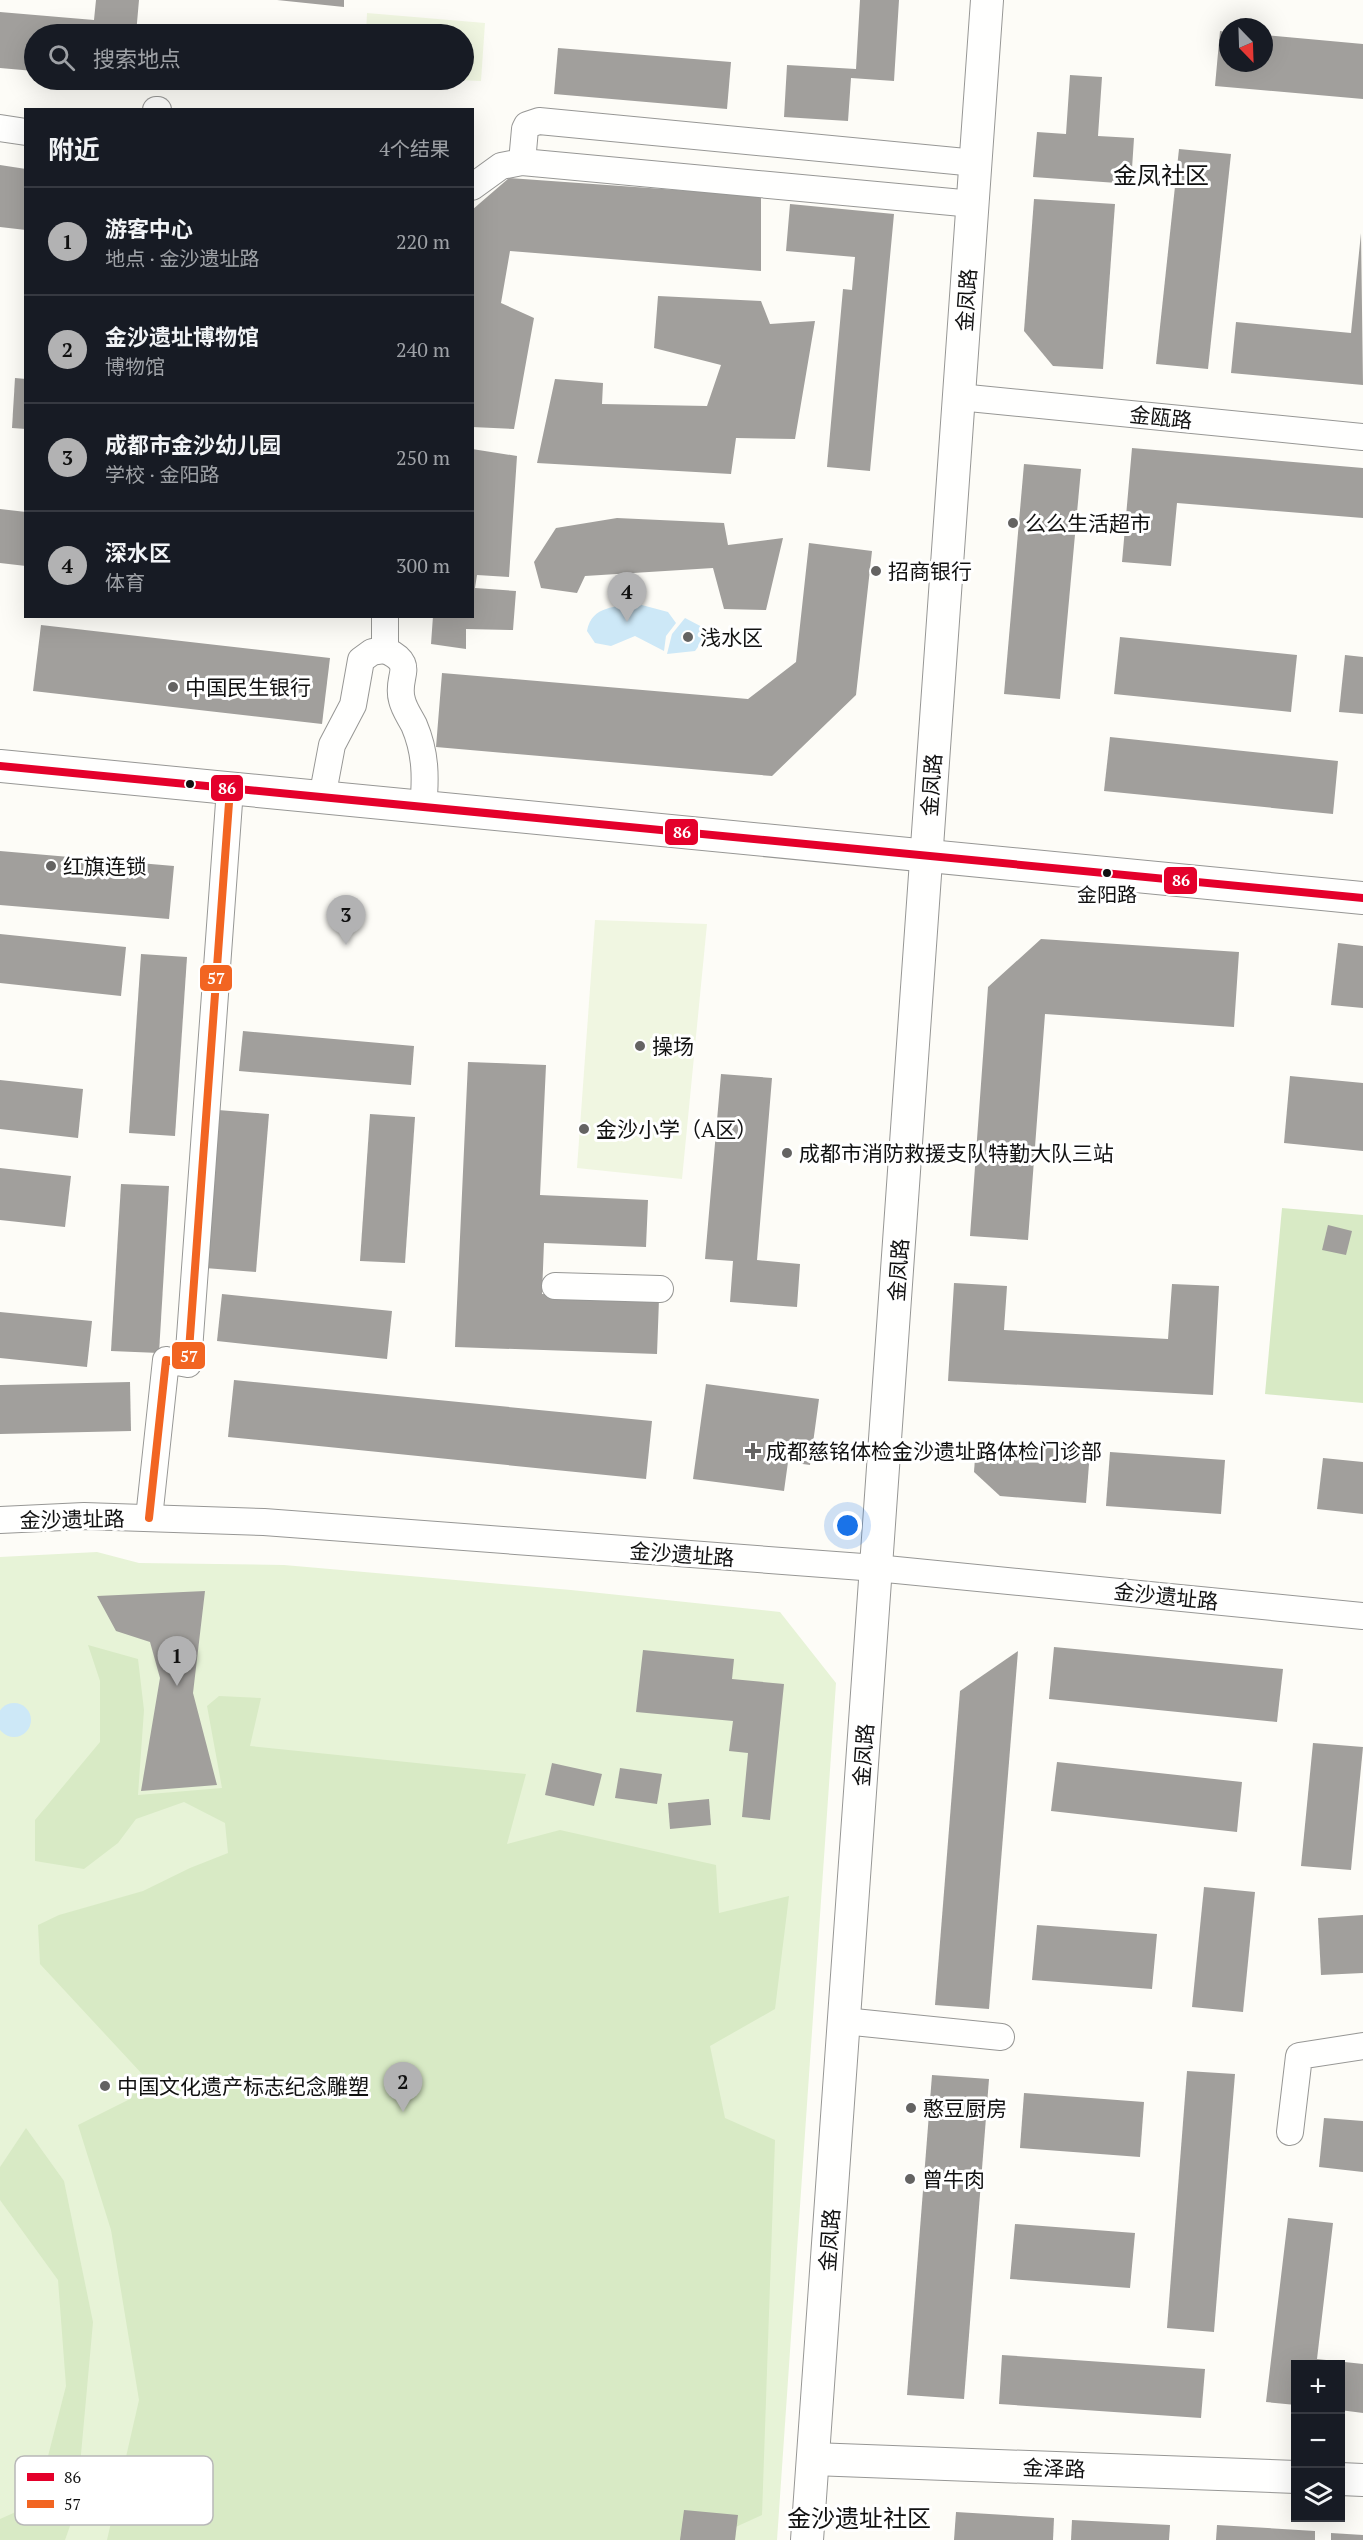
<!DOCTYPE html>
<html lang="zh">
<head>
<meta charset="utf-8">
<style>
  body { margin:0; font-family:"PT Serif","Noto Sans SC",serif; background:#20242c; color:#f1f3f6 }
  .controls { position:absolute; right:18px; bottom:18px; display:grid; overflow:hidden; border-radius:0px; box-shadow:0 6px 24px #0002 }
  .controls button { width:54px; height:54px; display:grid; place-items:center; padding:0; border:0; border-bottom:2px solid #363941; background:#171b24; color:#f1f3f6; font:30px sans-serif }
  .compass { position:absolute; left:1219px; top:18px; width:54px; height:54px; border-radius:50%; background:#171b24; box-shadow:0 6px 24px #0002; rotate:157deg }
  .you { position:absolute; left:848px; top:1526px; width:21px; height:21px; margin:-15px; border:4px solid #fff; border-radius:50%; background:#1a73e8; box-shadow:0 0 0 9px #1a73e833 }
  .badge { display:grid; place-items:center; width:39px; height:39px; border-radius:50%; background:#b2b2b3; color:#111; font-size:20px; font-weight:700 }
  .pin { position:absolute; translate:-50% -50px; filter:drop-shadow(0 2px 3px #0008) }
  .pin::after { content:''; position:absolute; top:32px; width:21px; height:18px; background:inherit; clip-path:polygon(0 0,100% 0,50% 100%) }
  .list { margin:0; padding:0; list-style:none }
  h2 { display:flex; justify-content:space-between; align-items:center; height:78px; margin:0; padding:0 24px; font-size:26px }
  h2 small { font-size:20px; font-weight:400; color:#9ea1a6 }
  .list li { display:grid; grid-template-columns:39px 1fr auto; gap:18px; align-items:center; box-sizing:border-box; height:108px; padding:0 24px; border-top:2px solid #363941 }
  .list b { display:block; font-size:22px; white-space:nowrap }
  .list p { margin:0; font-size:20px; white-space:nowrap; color:#9ea1a6 }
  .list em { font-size:20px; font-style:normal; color:#9ea1a6 }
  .icon { flex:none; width:33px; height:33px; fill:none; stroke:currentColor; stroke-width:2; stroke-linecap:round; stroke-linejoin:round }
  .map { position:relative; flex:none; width:1363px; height:2540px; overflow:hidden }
  .search { position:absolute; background:#171b24; box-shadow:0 6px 24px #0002; left:24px; top:24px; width:450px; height:66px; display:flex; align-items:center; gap:15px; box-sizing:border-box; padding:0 21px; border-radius:33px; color:#9ea1a6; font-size:22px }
  .panel { position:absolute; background:#171b24; box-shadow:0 6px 24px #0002; left:24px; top:108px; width:450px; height:510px; border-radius:0px }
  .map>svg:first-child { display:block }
</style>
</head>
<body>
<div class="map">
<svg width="1363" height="2540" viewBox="0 0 1363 2540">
  <rect width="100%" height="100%" fill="#fdfcf7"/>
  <!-- green -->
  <path fill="#e7f3d7" d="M97,1552L139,1563L284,1565L571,1590L780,1612L836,1683L777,2540H0V1557Z"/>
  <!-- forest -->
  <g fill="#d8eac5">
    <path d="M1282,1208L1363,1215V1403L1265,1394Z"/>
    <path d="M88,1645L138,1659L144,1710L138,1795L222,1788L207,1706L219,1696L261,1698L250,1746L526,1774L507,1844L560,1830L716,1865L719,1913L789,1896L775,2009L710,2046L725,2118L775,2140L762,2515L707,2540H107L139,2400L111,2230L78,2125L130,2099L143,2075L40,1964L38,1925L59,1915L143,1891L190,1868L228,1853L225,1823L184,1802L136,1819L118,1843L84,1869L35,1861V1820L100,1742V1681Z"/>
    <path d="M26,2128L64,2181L93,2322L76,2509L65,2540H0V2519L36,2503L66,2386L58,2280L0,2200V2167Z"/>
  </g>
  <!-- pitch -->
  <g fill="#f0f6e1">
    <path d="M367,13L485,23L481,81L457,80H464V34H366Z"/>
    <path d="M595,920L707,924L682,1179L577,1168Z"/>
  </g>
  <!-- water -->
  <g fill="#cde8f7">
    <path d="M638,604L668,612L676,623L666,636L664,651L635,636L611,646L595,643L587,631C592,605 616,607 638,604Z"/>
    <path d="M685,618L706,629L703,640L695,651L667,654L672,634Z"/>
    <circle cx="14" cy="1720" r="17"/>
  </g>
  <!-- building -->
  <g fill="#a19f9c">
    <path d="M96,0H139L136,34H34V71L0,68V12L94,20Z"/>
    <path d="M277,0H344V7Z"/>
    <path d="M860,0H899L894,81L851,78L848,121L784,117L787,65L856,69Z"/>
    <path d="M1220,31L1228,32V63H1264V35L1363,44V99L1215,86Z"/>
    <path d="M558,48L731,62L727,109L554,94Z"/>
    <path d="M1070,75L1102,77L1098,136L1134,138L1131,184L1033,177L1037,132L1066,134Z"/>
    <path d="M1179,149L1231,154L1208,369L1156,364Z"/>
    <path d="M0,165L26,169V230L0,227Z"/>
    <path d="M509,178L761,196V271L510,251L501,303L534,318L514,429L472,427V210Z"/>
    <path d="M1034,199L1115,204L1103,369L1053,366L1024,331Z"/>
    <path d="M790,204L894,214L870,471L827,467L843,289L852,290L855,257L786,251Z"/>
    <path d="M1361,233L1363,385L1231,373L1236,322L1351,333Z"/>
    <path d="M658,296L761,301L770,324L815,321L795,439L736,438L731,474L537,463L555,379L603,383L602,404L707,406L721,365L654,348Z"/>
    <path d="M15,378L26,379V429L12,428Z"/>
    <path d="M1132,448L1363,468V518L1177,503L1171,566L1122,562Z"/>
    <path d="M472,449L517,456L509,577L477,575L475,588L516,591L513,630L466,629V649L431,644L433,616H472Z"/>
    <path d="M1024,464L1081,469L1060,699L1004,694Z"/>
    <path d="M0,509L26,512V566L0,563Z"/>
    <path d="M617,518L724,523L728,545L783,538L766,610L724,609L713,568L585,576L577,593L541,588L534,562L556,528Z"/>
    <path d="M809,543L872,551L856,695L772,776L436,747L442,673L748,699L796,662Z"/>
    <path d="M41,625L330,658L322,724L33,691Z"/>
    <path d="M1120,637L1297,655L1291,712L1114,694Z"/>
    <path d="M1345,655L1363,657V714L1339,712Z"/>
    <path d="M1110,737L1338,761L1333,814L1104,791Z"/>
    <path d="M0,851L174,866L169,919L0,905Z"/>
    <path d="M0,934L126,947L121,996L0,983Z"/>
    <path d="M1041,939L1239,952L1234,1027L1045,1014L1028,1240L970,1236L988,987Z"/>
    <path d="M1338,943L1363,946V1008L1331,1005Z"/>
    <path d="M141,954L187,957L175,1136L129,1133Z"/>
    <path d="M243,1031L414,1046L411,1085L239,1071Z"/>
    <path d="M468,1062L546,1065L540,1195L648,1200L646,1247L544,1243L542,1294L659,1299L657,1354L455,1347Z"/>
    <path d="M721,1074L772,1078L757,1260L800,1264L797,1307L730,1302L733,1261L705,1259Z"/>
    <path d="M1290,1076L1363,1083V1151L1284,1143Z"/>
    <path d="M0,1080L83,1089L78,1138L0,1129Z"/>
    <path d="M218,1110L269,1114L256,1272L205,1268Z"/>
    <path d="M370,1114L415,1117L405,1263L360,1261Z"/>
    <path d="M0,1168L71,1176L65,1227L0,1220Z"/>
    <path d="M121,1184L169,1186L159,1353L111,1351Z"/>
    <path d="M1328,1225L1352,1231L1346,1255L1322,1250Z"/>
    <path d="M954,1283L1007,1286L1004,1330L1168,1339L1172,1284L1219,1286L1213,1395L948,1381Z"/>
    <path d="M222,1294L392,1311L387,1359L217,1341Z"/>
    <path d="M0,1312L92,1321L87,1367L0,1358Z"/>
    <path d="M234,1380L652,1421L646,1479L228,1437Z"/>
    <path d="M130,1382L131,1431L0,1434V1385Z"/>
    <path d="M706,1384L819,1399L810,1465L788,1462L784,1491L693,1479Z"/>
    <path d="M976,1443L1090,1451L1086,1503L1000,1496L974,1472Z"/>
    <path d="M1110,1452L1225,1460L1221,1514L1106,1506Z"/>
    <path d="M1323,1458L1363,1462V1514L1317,1509Z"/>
    <path d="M205,1591L193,1693L217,1785L141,1791L160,1678L150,1642L116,1631L97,1596Z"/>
    <path d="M1054,1647L1283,1669L1277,1722L1049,1699Z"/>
    <path d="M643,1650L734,1659L732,1679L784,1684L770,1820L742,1817L748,1753L729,1751L733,1721L636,1712Z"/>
    <path d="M1018,1651L989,2009L935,2005L960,1691Z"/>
    <path d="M1313,1743L1363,1747L1351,1870L1301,1866Z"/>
    <path d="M1057,1762L1242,1782L1237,1832L1051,1811Z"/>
    <path d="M552,1763L602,1774L594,1806L545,1795Z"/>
    <path d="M620,1768L662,1774L657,1804L615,1798Z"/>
    <path d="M709,1799L711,1825L670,1829L668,1803Z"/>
    <path d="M1204,1887L1255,1892L1243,2012L1192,2007Z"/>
    <path d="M1363,1915V1973L1321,1975L1318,1918Z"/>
    <path d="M1037,1925L1157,1934L1152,1989L1032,1980Z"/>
    <path d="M1187,2071L1235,2074L1214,2332L1167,2328Z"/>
    <path d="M932,2075L989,2079L964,2399L907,2395Z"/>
    <path d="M1024,2093L1144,2102L1140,2157L1020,2148Z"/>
    <path d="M1324,2118L1363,2121V2172L1319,2167Z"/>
    <path d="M1288,2218L1333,2223L1317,2359L1363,2364V2413L1340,2410V2364H1296V2405L1266,2402Z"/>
    <path d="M1015,2224L1135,2233L1130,2288L1010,2279Z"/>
    <path d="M1002,2355L1205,2369L1201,2418L999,2404Z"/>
    <path d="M684,2510L738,2515L735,2540H680Z"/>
    <path d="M956,2512L1054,2518L1053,2540H954Z"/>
    <path d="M1072,2520L1170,2525L1169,2540H1071Z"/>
    <path d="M1217,2525L1315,2531V2540H1216Z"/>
    <path d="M1331,2533L1363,2535V2540H1331Z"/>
  </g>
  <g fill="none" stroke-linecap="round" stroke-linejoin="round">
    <!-- minor casing -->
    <g stroke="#979795" stroke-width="28">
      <g id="minor">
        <path d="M156,110H158"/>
        <path d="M0,128L26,132"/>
        <path d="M522,162L525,129L527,125L539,121L976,163"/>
        <path d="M472,187L501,166L522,162L973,204"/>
        <path d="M959,397L1363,437"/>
        <path d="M385,616V650C418,665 395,676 402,700C404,709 410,717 414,725C426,753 426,778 423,808"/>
        <path d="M322,798L332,745L353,705L361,660L372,652L385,650"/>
        <path d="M555,1286L660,1289"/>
        <path d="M149,1518L166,1360L188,1364L230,789"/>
        <path d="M0,1520L84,1516L264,1522L876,1568L1363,1616"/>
        <path d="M844,2021L1001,2037"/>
        <path d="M1290,2132L1299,2056L1363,2046"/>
      </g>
    </g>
    <!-- tertiary casing -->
    <g stroke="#979795" stroke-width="34">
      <g id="tertiary">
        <path d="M0,766L1363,898"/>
        <path d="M813,2459L1296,2477"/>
        <path d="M1340,2479L1363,2480"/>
        <path d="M807,2540L987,0"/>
      </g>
    </g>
    <!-- minor -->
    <use href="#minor" stroke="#fffffe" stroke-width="26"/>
    <!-- tertiary -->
    <use href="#tertiary" stroke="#fffffe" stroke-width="32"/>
    <!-- bus-1 casing -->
    <g stroke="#fff" stroke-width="12">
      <path id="bus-1" d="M0,766L1363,898"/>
    </g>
    <!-- bus-2 casing -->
    <g stroke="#fff" stroke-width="12">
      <path id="bus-2" d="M149,1518L166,1360L188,1364L230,789"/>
    </g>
    <!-- bus-1 -->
    <use href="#bus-1" stroke="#e4002b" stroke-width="8"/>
    <!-- bus-2 -->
    <use href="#bus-2" stroke="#f26522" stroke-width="8"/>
  </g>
  <!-- markers -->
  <g fill="#646362" stroke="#fff" stroke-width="2">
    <circle cx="1013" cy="523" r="6"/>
    <circle cx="876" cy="571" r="6"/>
    <circle cx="688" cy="637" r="6"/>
    <circle cx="173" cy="687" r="6"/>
    <circle cx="51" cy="866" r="6"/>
    <circle cx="640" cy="1046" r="6"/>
    <circle cx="584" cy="1129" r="6"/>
    <circle cx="787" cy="1153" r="6"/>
    <path d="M750 1442h6v6h6v6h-6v6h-6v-6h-6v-6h6z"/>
    <circle cx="105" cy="2086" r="6"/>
    <circle cx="911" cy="2108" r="6"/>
    <circle cx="910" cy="2179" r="6"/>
  </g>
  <g fill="#111" stroke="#fff" stroke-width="2">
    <circle cx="190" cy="784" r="5"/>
    <circle cx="1107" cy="873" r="5"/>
  </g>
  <g text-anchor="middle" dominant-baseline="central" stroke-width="6" stroke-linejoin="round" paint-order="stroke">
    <!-- bus labels -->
    <g font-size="20" fill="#111" stroke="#fff">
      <text x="1107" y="894">金阳路</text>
    </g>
    <!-- street labels -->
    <g font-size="21" fill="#111" stroke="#fff">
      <text transform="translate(966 300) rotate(-86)">金凤路</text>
      <text transform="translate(1161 417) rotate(6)">金瓯路</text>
      <text transform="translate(931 785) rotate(-86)">金凤路</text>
      <text transform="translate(898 1270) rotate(-86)">金凤路</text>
      <text transform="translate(72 1519) rotate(-1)">金沙遗址路</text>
      <text transform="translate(682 1554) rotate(4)">金沙遗址路</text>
      <text transform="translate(1166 1596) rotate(6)">金沙遗址路</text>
      <text transform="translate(863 1755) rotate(-86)">金凤路</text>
      <text transform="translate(829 2240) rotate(-86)">金凤路</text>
      <text transform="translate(1054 2468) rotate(2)">金泽路</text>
    </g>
    <!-- poi labels -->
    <g font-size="21" fill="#111" stroke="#fff" text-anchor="start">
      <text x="1025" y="523">么么生活超市</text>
      <text x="888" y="571">招商银行</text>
      <text x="700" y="637">浅水区</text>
      <text x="185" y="687">中国民生银行</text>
      <text x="63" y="866">红旗连锁</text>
      <text x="652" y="1046">操场</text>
      <text x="596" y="1129">金沙小学（A区）</text>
      <text x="799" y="1153">成都市消防救援支队特勤大队三站</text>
      <text x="766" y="1451">成都慈铭体检金沙遗址路体检门诊部</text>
      <text x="117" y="2086">中国文化遗产标志纪念雕塑</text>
      <text x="923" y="2108">憨豆厨房</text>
      <text x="922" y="2179">曾牛肉</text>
    </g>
    <!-- quarter labels -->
    <g font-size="24" fill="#111" stroke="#fff">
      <text x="1161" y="175">金凤社区</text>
      <text x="859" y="2518">金沙遗址社区</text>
    </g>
  </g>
  <!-- legend -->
  <rect x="15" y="2456" width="198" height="69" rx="9" fill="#fff" stroke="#b8b8b8" stroke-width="1.5"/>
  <rect x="27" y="2473" width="27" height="8" fill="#e4002b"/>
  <rect x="27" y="2500" width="27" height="8" fill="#f26522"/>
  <g font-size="16" fill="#111">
    <text x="64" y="2483">86</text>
    <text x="64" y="2510">57</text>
  </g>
  <g stroke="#fff" stroke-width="2">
    <rect x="210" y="774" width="34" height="28" rx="6" fill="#e4002b"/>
    <rect x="664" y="818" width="35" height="28" rx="6" fill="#e4002b"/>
    <rect x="1163" y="866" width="35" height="29" rx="6" fill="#e4002b"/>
    <rect x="199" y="964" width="34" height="28" rx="6" fill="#f26522"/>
    <rect x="171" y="1341" width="35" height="29" rx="6" fill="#f26522"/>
  </g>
  <g font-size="16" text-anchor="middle" font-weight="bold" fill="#fff">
    <text x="227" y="794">86</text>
    <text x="682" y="838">86</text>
    <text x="1181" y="886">86</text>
    <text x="216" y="984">57</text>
    <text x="189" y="1362">57</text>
  </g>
</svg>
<div class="controls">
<button>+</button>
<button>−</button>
<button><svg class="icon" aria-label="layers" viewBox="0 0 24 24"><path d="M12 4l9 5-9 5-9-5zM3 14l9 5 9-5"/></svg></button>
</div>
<svg class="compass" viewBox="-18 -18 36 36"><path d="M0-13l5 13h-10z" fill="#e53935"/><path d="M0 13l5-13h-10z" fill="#9ea1a6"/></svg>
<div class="you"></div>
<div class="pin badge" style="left:177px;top:1686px">1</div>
<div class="pin badge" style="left:403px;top:2112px">2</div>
<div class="pin badge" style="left:346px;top:945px">3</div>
<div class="pin badge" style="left:627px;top:622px">4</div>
<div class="search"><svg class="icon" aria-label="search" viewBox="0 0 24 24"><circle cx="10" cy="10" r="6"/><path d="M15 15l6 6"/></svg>搜索地点</div>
<section class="panel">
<h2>附近<small>4个结果</small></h2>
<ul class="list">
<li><span class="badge">1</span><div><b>游客中心</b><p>地点 · 金沙遗址路</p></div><em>220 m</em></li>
<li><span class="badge">2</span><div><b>金沙遗址博物馆</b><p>博物馆</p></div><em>240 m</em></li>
<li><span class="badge">3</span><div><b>成都市金沙幼儿园</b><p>学校 · 金阳路</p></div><em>250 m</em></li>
<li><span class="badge">4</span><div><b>深水区</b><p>体育</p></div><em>300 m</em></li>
</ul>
</section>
</div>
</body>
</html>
